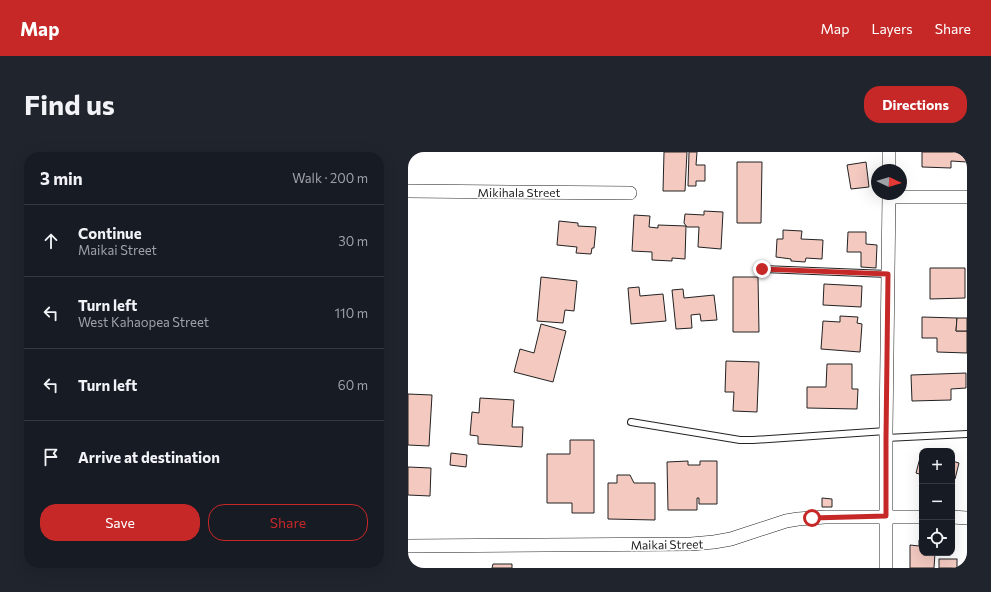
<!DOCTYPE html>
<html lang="en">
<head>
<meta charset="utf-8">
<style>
  body { margin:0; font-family:Commissioner,sans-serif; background:#20242c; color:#f1f3f6 }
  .controls { position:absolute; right:12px; bottom:12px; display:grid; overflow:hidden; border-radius:8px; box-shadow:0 4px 16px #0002 }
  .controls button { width:36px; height:36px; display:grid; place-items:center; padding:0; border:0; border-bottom:1px solid #363941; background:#171b24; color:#f1f3f6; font:20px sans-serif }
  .compass { position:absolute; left:463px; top:12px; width:36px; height:36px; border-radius:50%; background:#171b24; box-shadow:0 4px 16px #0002; rotate:94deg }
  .stop { position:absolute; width:12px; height:12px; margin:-9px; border:3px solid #c62828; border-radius:50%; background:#fff }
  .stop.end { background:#c62828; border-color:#fff; box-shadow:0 1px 4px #0008 }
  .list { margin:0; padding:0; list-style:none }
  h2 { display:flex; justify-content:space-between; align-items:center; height:52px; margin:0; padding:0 16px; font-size:17px }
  h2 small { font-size:13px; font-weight:400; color:#9ea1a6 }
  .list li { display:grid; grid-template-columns:26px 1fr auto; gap:12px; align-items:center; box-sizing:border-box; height:72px; padding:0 16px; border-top:1px solid #363941 }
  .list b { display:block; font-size:15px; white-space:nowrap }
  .list p { margin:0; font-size:13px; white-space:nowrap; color:#9ea1a6 }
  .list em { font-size:13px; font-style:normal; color:#9ea1a6 }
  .actions { display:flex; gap:8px; padding:12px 16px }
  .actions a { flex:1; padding:9px 0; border:1px solid #c62828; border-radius:16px; text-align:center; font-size:14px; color:#c62828 }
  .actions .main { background:#c62828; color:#fff }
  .icon { flex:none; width:22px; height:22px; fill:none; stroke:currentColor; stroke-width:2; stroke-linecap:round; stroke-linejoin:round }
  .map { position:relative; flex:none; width:559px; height:416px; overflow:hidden; border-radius:16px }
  header { display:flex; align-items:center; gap:24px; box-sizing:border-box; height:56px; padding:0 20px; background:#c62828; color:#fff }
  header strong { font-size:19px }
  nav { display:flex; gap:22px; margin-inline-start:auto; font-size:14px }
  .intro { display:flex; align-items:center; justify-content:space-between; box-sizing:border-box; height:96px; padding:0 24px }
  h1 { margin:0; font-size:28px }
  .button { padding:10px 18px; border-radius:16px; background:#c62828; color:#fff; font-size:14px; font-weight:700 }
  main { display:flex; gap:24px; padding:0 24px }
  aside { flex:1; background:#171b24; border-radius:16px; box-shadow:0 4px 16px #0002 }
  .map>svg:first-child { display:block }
</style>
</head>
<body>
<header>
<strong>Map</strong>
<nav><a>Map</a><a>Layers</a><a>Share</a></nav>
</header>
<div class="intro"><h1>Find us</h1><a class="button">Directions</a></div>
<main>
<aside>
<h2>3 min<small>Walk · 200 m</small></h2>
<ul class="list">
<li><svg class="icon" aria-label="ahead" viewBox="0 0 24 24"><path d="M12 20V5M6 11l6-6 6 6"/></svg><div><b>Continue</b><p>Maikai Street</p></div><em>30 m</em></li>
<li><svg class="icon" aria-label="left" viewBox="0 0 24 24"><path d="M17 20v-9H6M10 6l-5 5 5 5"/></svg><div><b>Turn left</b><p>West Kahaopea Street</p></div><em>110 m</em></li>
<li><svg class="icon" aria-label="left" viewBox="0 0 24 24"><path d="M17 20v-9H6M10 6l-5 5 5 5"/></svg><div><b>Turn left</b></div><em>60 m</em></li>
<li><svg class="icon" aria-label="arrive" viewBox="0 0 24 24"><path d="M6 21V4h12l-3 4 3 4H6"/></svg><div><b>Arrive at destination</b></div></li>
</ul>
<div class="actions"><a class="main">Save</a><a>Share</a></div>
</aside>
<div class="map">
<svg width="559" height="416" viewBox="0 0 559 416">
  <rect width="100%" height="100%" fill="#fff"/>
  <!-- building -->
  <g fill="#f3c9c0" stroke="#222">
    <path d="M256,0H279L277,39H255Z"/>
    <path d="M281,0H289L288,13H297V29H288V34H280Z"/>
    <path d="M514,0H559V10L543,9V16L514,15Z"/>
    <path d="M329,10H354L353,71H329Z"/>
    <path d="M458,10L461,35L443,37L439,13Z"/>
    <path d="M296,59L315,60L313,97L290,95L291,75H279L276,71L277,62L296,63Z"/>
    <path d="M226,63L242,64L241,75L250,76V73L278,74L277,107L264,106V109L244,108V100L224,99Z"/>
    <path d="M151,69L170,71V74L188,75L186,96H184L183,102L168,101L169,95L149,93Z"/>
    <path d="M375,78L394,79L393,87L415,88L414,107L398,106L397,110L383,109V107L368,105L369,87H375Z"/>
    <path d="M440,80H458V92L469,93L468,116L453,115V100H439Z"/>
    <path d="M522,116H557V146L522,147Z"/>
    <path d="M133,125L169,129L166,159L157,158L155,171L129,169Z"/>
    <path d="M325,125H350L351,180H325Z"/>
    <path d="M416,132L454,134L453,155L415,153Z"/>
    <path d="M231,135L232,144L255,142L258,169L223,172L220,136Z"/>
    <path d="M275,137L276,146L306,143L309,168L293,169L292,162L283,163L284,176L268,177L264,138Z"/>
    <path d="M432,164L450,165L449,171L454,172L452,200L413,197L415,169L432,170Z"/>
    <path d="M514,165L549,166L548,179H559V201L529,200V186H514Z"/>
    <path d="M549,166H559V179H548Z"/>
    <path d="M133,172L158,179L145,230L106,220L112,197L126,201Z"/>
    <path d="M318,209L351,210L349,260L325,259L326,240H317Z"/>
    <path d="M419,212H444V237H450L449,257L399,256V235H418Z"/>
    <path d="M558,221V236L543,237V248L504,249L503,223Z"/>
    <path d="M0,242L24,243L21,294L0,293Z"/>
    <path d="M72,246L106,248L104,275H115L114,295L70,292V284L62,283L64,260L71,261Z"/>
    <path d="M162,288H186V361H164V351H139V302H162Z"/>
    <path d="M43,301L59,303L58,315L42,313Z"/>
    <path d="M513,302H514V323L508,321Z"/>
    <path d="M280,309V313H292V309H309V352H291V346H289V358H260L259,310Z"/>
    <path d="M544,309L551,311L547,327L544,326Z"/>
    <path d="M0,315L23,316L22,344L0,343Z"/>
    <path d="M209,323H222L226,331H247V368L200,367V331H209Z"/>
    <path d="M414,346L424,347V355H414Z"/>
    <path d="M511,388H514V401H527L526,416H502V393L511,394Z"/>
    <rect x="531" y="407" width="18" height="9"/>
    <path d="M85,412H104V416H84Z"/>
  </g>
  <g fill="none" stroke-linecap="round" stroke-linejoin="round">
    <!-- lane casing -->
    <g stroke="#222" stroke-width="8">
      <g id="lane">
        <path d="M355,117L480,122"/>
        <path d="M223,270L332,288H345L478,279"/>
        <path d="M478,286L559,282"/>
      </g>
    </g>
    <!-- street casing -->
    <g stroke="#222" stroke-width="14">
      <g id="street">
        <path d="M481,18V0"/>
        <path d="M0,39L222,41"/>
        <path d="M481,45H559"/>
        <path d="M544,365L559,366"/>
        <path d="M0,394L283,392L306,390L323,387L378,369L390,367L417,365H514"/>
        <path d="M478,416V279L481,42"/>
      </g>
    </g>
    <!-- lane -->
    <use href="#lane" stroke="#fff" stroke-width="6"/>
    <!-- street -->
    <use href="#street" stroke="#fff" stroke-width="13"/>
  </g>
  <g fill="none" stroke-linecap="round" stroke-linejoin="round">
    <!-- route -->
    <path stroke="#c62828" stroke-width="5" d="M354,117L480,122L478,286V364L404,366"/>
  </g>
  <g text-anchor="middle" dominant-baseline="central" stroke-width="3" stroke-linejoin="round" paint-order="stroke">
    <!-- street labels -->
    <g font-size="12" fill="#222" stroke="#fff">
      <text x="111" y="40">Mikihala Street</text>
      <text transform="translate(259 392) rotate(-1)">Maikai Street</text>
    </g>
  </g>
</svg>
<div class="controls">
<button>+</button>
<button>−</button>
<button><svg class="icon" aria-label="locate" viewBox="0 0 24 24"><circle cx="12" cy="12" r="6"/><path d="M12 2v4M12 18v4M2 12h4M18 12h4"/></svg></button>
</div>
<svg class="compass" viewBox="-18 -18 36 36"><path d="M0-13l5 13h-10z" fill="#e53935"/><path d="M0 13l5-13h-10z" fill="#9ea1a6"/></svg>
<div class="stop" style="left:404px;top:366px"></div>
<div class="stop end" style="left:354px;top:117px"></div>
</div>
</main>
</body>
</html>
